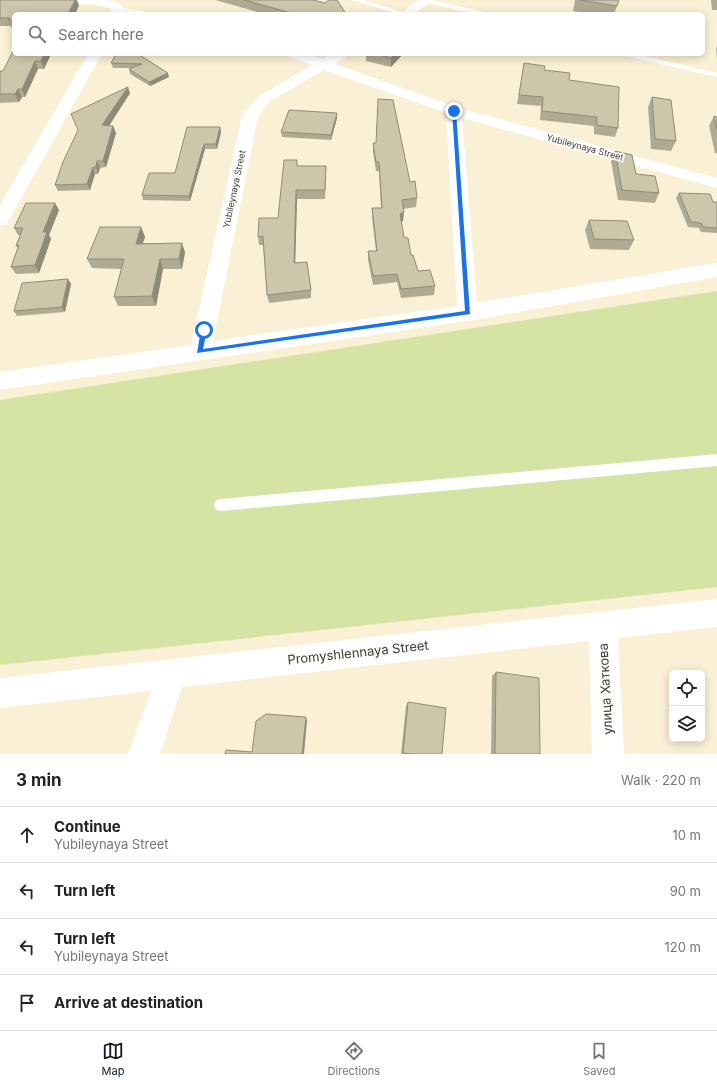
<!DOCTYPE html>
<html lang="en">
<head>
<meta charset="utf-8">
<style>
  body { margin:0; font-family:Inter,sans-serif; background:#f6f6f6; color:#222 }
  .controls { position:absolute; right:12px; bottom:12px; display:grid; overflow:hidden; border-radius:6px; box-shadow:0 2px 10px #0003 }
  .controls button { width:36px; height:36px; display:grid; place-items:center; padding:0; border:0; border-bottom:1px solid #e0e0e0; background:#fff; color:#222; font:20px sans-serif }
  .stop { position:absolute; width:12px; height:12px; margin:-9px; border:3px solid #1a73e8; border-radius:50%; background:#fff }
  .stop.end { background:#1a73e8; border-color:#fff; box-shadow:0 1px 4px #0008 }
  .list { margin:0; padding:0; list-style:none }
  h2 { display:flex; justify-content:space-between; align-items:center; height:52px; margin:0; padding:0 16px; font-size:17px }
  h2 small { font-size:13px; font-weight:400; color:#767676 }
  .list li { display:grid; grid-template-columns:26px 1fr auto; gap:12px; align-items:center; box-sizing:border-box; height:56px; padding:0 16px; border-top:1px solid #e0e0e0 }
  .list b { display:block; font-size:15px; white-space:nowrap }
  .list p { margin:0; font-size:13px; white-space:nowrap; color:#767676 }
  .list em { font-size:13px; font-style:normal; color:#767676 }
  .icon { flex:none; width:22px; height:22px; fill:none; stroke:currentColor; stroke-width:2; stroke-linecap:round; stroke-linejoin:round }
  .map { position:relative; flex:none; width:717px; height:754px; overflow:hidden }
  .search { position:absolute; background:#fff; box-shadow:0 2px 10px #0003; left:12px; right:12px; top:12px; height:44px; display:flex; align-items:center; gap:10px; box-sizing:border-box; padding:0 14px; border-radius:6px; color:#767676; font-size:15px }
  .sheet { height:276px; background:#fff }
  nav { display:flex; justify-content:space-around; align-items:center; box-sizing:border-box; height:56px; border-top:1px solid #e0e0e0; background:#fff; font-size:11px; color:#767676 }
  nav a { display:grid; justify-items:center; gap:2px }
  nav .on { color:#111827 }
  .map>svg:first-child { display:block }
</style>
</head>
<body>
<div class="map">
<svg width="717" height="754" viewBox="0 0 717 754">
  <rect width="100%" height="100%" fill="#f9f0d5"/>
  <!-- green -->
  <path fill="#d5e3a5" d="M717,291V587L0,665V400Z"/>
  <g fill="none" stroke-linecap="round" stroke-linejoin="round">
    <!-- service -->
    <g fill="#fff" fill-rule="evenodd">
      <path d="M352,0H363L410,14H398Z"/>
      <path d="M423,0H431L485,12L489,14H475L424,2Z"/>
      <path d="M622,54H636L717,73V77L626,56Z"/>
      <path d="M717,454V466L221,511L216,510L214,505L216,500L221,499Z"/>
    </g>
    <!-- minor -->
    <g fill="#fff" fill-rule="evenodd">
      <path d="M0,0H108L117,2L124,8L144,11L145,14H117L109,8L92,4L0,5Z"/>
      <path d="M418,0H433L414,14H399Z"/>
      <path d="M88,54H102L9,220L6,224L0,226V205Z"/>
      <path d="M287,54H307L322,59L331,54H348L346,57L335,64L459,108L717,178V188L462,118L477,303L717,263V277L468,321L0,390V372L191,345L242,116L259,96L312,65L289,57ZM324,70L446,113L457,306L213,341L258,117L269,102Z"/>
      <path d="M717,599V627L618,638L624,754H592L589,641L182,687L160,754H128L151,691L0,708V678Z"/>
    </g>
  </g>
  <!-- wall -->
  <g fill="#b1aa93">
    <path d="M0,0L79,6L14,14V28H12L11,26H0Z"/>
    <path d="M215,0H313L346,14H265Z"/>
    <path d="M575,0H619L614,14H591L573,11Z"/>
    <path d="M711,0H717V10H712Z"/>
    <path d="M717,46V60L716,48Z"/>
    <path d="M51,54L44,69H38L25,97H22L19,102L0,103V71H3Z"/>
    <path d="M138,54L169,77L150,86L130,74L129,69L132,68H113L111,63Z"/>
    <path d="M366,54H403L391,67L366,61Z"/>
    <path d="M524,63L544,70L569,80L618,128L615,137L594,134V126L540,120L541,106L517,104Z"/>
    <path d="M130,93L109,126H113L116,133L106,167L100,168L98,174H95L90,190L58,191L55,185L78,131Z"/>
    <path d="M652,97L676,141L671,151L651,149L648,107Z"/>
    <path d="M714,116L717,117V153H715L709,126Z"/>
    <path d="M337,118L331,140L282,137L281,132Z"/>
    <path d="M220,127L221,132L217,149H205L190,201L143,200L142,195L175,173Z"/>
    <path d="M373,143L410,182L417,198L416,207L403,209V221L401,222L404,237L418,271L435,286L434,295L401,298L397,282L373,285L368,260V251H376L372,217V208H381L379,171H376L373,152Z"/>
    <path d="M615,151L636,174L659,193L655,203L618,200L611,161Z"/>
    <path d="M298,166L326,174L325,199H297L295,263L311,290V298L269,303L267,295L263,245H259L258,237L278,218Z"/>
    <path d="M679,193L713,202H717V233L701,232L699,228L688,227L676,198Z"/>
    <path d="M59,210L49,235L51,239L39,273L16,274L11,267L18,248L16,246L20,235H18L14,228Z"/>
    <path d="M589,220L634,240L629,250L590,249L585,230Z"/>
    <path d="M141,227L145,237L143,243L185,252L182,269H163L156,306H118L114,297L121,269L92,268L87,259Z"/>
    <path d="M68,279L71,284L65,312L17,316L14,311Z"/>
    <path d="M496,672L540,754H491L492,676Z"/>
    <path d="M408,702L442,754H401L406,706Z"/>
  </g>
  <!-- shaded-wall -->
  <g fill="#908b78">
    <path d="M75,0H77L79,6L75,14H68Z"/>
    <path d="M44,54H51L44,69L41,61Z"/>
    <path d="M395,54H403L391,67V58Z"/>
    <path d="M35,61L38,69L25,97L22,89Z"/>
    <path d="M168,73L169,77L150,86L149,82Z"/>
    <path d="M128,87L130,93L105,132L102,125Z"/>
    <path d="M18,89L22,97L19,102L15,94Z"/>
    <path d="M337,113V118L331,140V135Z"/>
    <path d="M113,126L116,133L106,167L103,161Z"/>
    <path d="M220,127L221,132L217,149L216,144Z"/>
    <path d="M204,144L205,149L190,201L189,196Z"/>
    <path d="M97,161L100,168L98,174L96,167Z"/>
    <path d="M93,167L95,174L90,190L87,184Z"/>
    <path d="M296,190L297,199L295,271L294,263Z"/>
    <path d="M55,203L59,210L49,235L51,239L39,273L35,265L43,232Z"/>
    <path d="M404,212L403,221L399,223L400,214Z"/>
    <path d="M141,227L145,237L139,253L136,244Z"/>
    <path d="M182,243L185,252L182,269L179,259Z"/>
    <path d="M160,259L163,269L156,306L152,296Z"/>
    <path d="M68,279L71,284L65,312L62,307Z"/>
    <path d="M306,717L307,721L304,754H302Z"/>
  </g>
  <!-- building -->
  <g fill="#cec6ab" stroke="#908b78">
    <path d="M0,0H75L68,14H14V20H8L10,18H0Z"/>
    <path d="M244,0H313L325,3L329,0H337L346,14H295Z"/>
    <path d="M580,0H619L617,6Z"/>
    <path d="M14,49V54H44L41,61H35L22,89H18L15,94H0V71H3Z"/>
    <path d="M116,54H138L168,73L149,82L129,69L142,64L111,63Z"/>
    <path d="M377,54H395L391,58Z"/>
    <path d="M524,63L545,66L544,70L570,73L569,80L619,87L618,128L597,125V117L542,111L543,97L519,95Z"/>
    <path d="M128,87L102,125L113,126L103,161H97L96,167H93L87,184L55,185L63,162L78,130L71,114Z"/>
    <path d="M652,97L671,100L676,141L655,139Z"/>
    <path d="M378,99L393,100L410,182L415,181L417,198L402,200L404,212L400,214L404,237L408,238L411,255H413L418,271L430,270L435,286L401,289L397,274L373,276L368,251H377L372,208H382L379,162H376L373,143H376Z"/>
    <path d="M289,110L337,113L331,135L281,132Z"/>
    <path d="M714,116L717,117V129Z"/>
    <path d="M187,127H220L216,144H204L189,196L142,195L149,173H175Z"/>
    <path d="M615,151L632,155L636,174L655,176L659,193L622,190Z"/>
    <path d="M284,160H297V166H326L325,190H296L294,263L307,262L311,290L267,295L263,236L258,237L259,218H278Z"/>
    <path d="M679,193L710,194L713,202H717V228L703,227L701,223L691,222Z"/>
    <path d="M26,203H55L43,232H47L35,265L11,267L19,245L16,246L23,228H14Z"/>
    <path d="M589,220L627,221L634,240L594,239Z"/>
    <path d="M100,227H141L136,244L182,243L179,259H160L152,296L114,297L124,259H87Z"/>
    <path d="M68,279L62,307L14,311L22,283Z"/>
    <path d="M496,672L539,678L540,754H495Z"/>
    <path d="M408,702L446,708L442,754H411L403,753Z"/>
    <path d="M266,714L306,717L302,754H225L226,750L252,752L256,721Z"/>
  </g>
  <!-- route -->
  <path fill="#1a73e8" d="M452,110L456,111L470,314L197,353L201,330L204,328L207,330L203,349L465,311Z"/>
  <g text-anchor="middle" dominant-baseline="central" stroke-width="3.5" stroke-linejoin="round" paint-order="stroke">
    <!-- far-street labels -->
    <g font-size="9" fill="#3e3b30" stroke="#fdfdfd">
      <text transform="translate(585 147) rotate(15)">Yubileynaya Street</text>
      <text transform="translate(234 189) rotate(-78)">Yubileynaya Street</text>
    </g>
    <!-- near-street labels -->
    <g font-size="13" fill="#3e3b30" stroke="#fdfdfd">
      <text transform="translate(358 652) rotate(-6)">Promyshlennaya Street</text>
      <text transform="translate(605 689) rotate(-93)">улица Хаткова</text>
    </g>
  </g>
</svg>
<div class="controls">
<button><svg class="icon" aria-label="locate" viewBox="0 0 24 24"><circle cx="12" cy="12" r="6"/><path d="M12 2v4M12 18v4M2 12h4M18 12h4"/></svg></button>
<button><svg class="icon" aria-label="layers" viewBox="0 0 24 24"><path d="M12 4l9 5-9 5-9-5zM3 14l9 5 9-5"/></svg></button>
</div>
<div class="stop" style="left:204px;top:330px"></div>
<div class="stop end" style="left:454px;top:111px"></div>
<div class="search"><svg class="icon" aria-label="search" viewBox="0 0 24 24"><circle cx="10" cy="10" r="6"/><path d="M15 15l6 6"/></svg>Search here</div>
</div>
<section class="sheet">
<h2>3 min<small>Walk · 220 m</small></h2>
<ul class="list">
<li><svg class="icon" aria-label="ahead" viewBox="0 0 24 24"><path d="M12 20V5M6 11l6-6 6 6"/></svg><div><b>Continue</b><p>Yubileynaya Street</p></div><em>10 m</em></li>
<li><svg class="icon" aria-label="left" viewBox="0 0 24 24"><path d="M17 20v-9H6M10 6l-5 5 5 5"/></svg><div><b>Turn left</b></div><em>90 m</em></li>
<li><svg class="icon" aria-label="left" viewBox="0 0 24 24"><path d="M17 20v-9H6M10 6l-5 5 5 5"/></svg><div><b>Turn left</b><p>Yubileynaya Street</p></div><em>120 m</em></li>
<li><svg class="icon" aria-label="arrive" viewBox="0 0 24 24"><path d="M6 21V4h12l-3 4 3 4H6"/></svg><div><b>Arrive at destination</b></div></li>
</ul>
</section>
<nav>
<a class="on"><svg class="icon" aria-label="map" viewBox="0 0 24 24"><path d="M3 6l6-2 6 2 6-2v14l-6 2-6-2-6 2zM9 4v14M15 6v14"/></svg>Map</a>
<a><svg class="icon" aria-label="directions" viewBox="0 0 24 24"><path d="M12 3l9 9-9 9-9-9zM9 14v-3h6M13 9l2 2-2 2"/></svg>Directions</a>
<a><svg class="icon" aria-label="saved" viewBox="0 0 24 24"><path d="M7 4h10v16l-5-4-5 4z"/></svg>Saved</a>
</nav>
</body>
</html>
